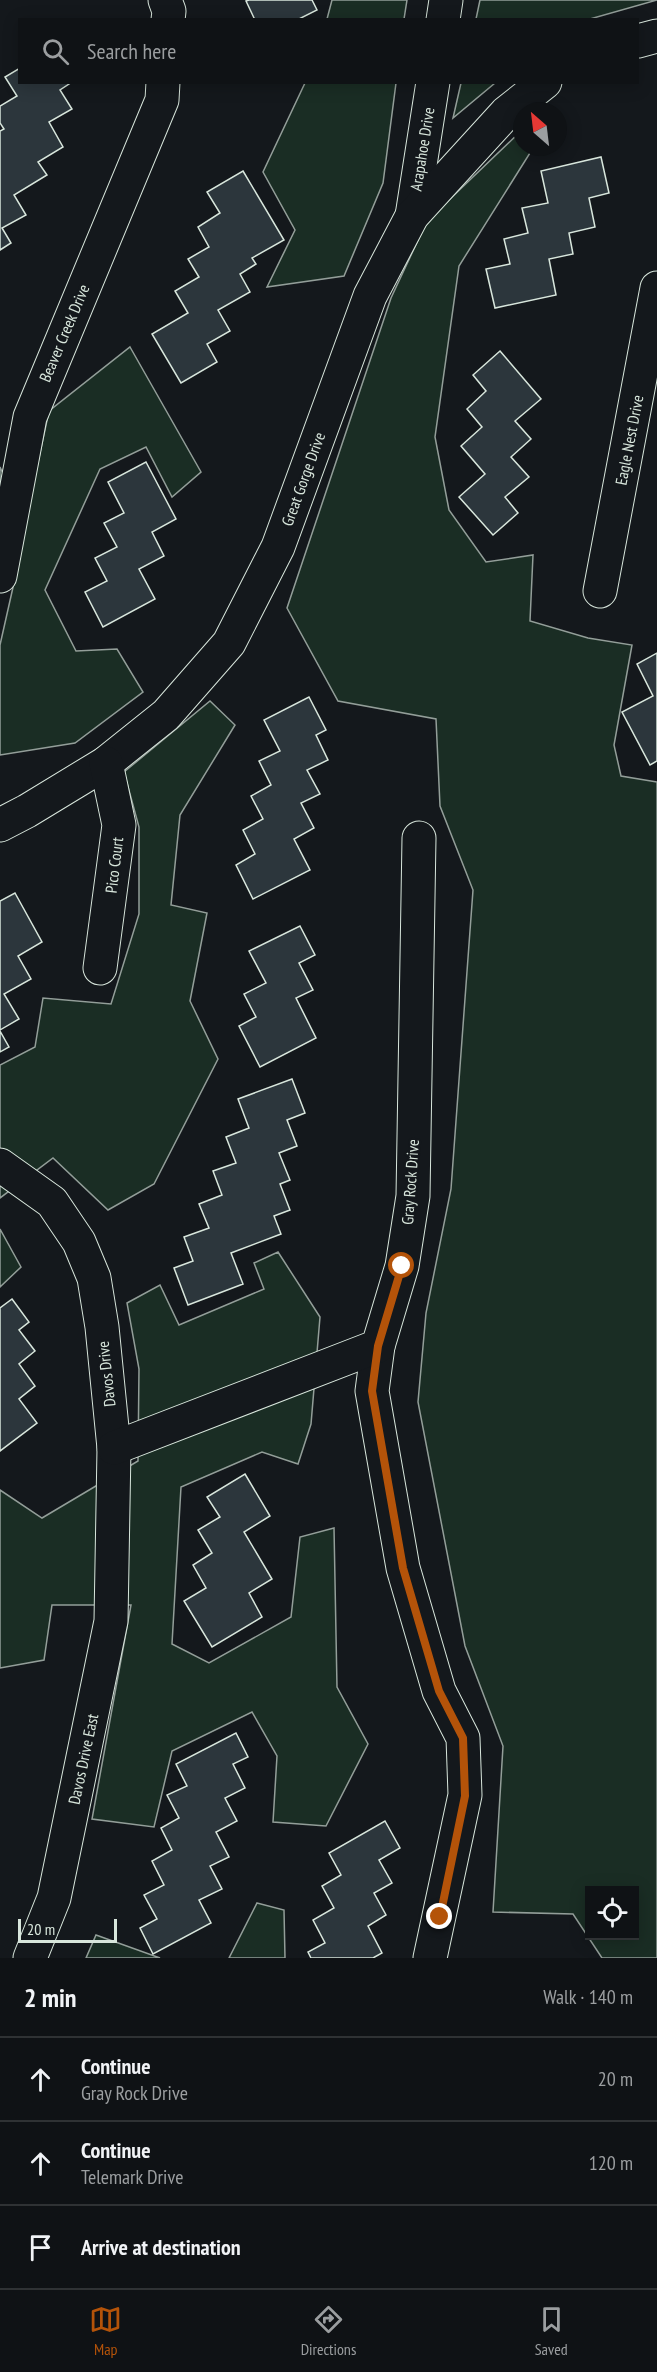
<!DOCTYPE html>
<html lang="en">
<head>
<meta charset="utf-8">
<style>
  body { margin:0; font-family:"PT Sans Narrow",sans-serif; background:#1d2022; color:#f1f3f6 }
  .controls { position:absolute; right:18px; bottom:18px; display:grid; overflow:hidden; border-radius:0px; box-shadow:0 3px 15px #0003 }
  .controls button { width:54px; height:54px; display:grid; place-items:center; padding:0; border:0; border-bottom:2px solid #2f3234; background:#0f1215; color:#f1f3f6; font:30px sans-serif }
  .compass { position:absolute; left:513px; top:102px; width:54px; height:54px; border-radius:50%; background:#0f1215; box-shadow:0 3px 15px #0003; rotate:332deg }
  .scale { position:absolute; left:18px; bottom:15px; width:99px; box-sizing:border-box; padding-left:6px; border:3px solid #d8e6dc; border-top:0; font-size:16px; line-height:21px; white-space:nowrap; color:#d8e6dc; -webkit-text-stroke:4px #14181c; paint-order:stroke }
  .stop { position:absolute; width:18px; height:18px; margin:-14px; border:4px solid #b45309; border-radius:50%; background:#fff }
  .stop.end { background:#b45309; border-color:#fff; box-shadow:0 2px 6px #0008 }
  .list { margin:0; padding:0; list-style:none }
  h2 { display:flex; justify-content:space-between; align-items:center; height:78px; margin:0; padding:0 24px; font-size:26px }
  h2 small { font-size:20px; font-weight:400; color:#9b9ea0 }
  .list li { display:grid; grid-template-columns:39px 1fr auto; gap:18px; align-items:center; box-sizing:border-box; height:84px; padding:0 24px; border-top:2px solid #2f3234 }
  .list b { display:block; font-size:22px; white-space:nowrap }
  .list p { margin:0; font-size:20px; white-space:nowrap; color:#9b9ea0 }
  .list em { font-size:20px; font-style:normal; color:#9b9ea0 }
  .icon { flex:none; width:33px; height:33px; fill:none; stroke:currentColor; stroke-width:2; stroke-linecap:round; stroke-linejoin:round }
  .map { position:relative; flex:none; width:657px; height:1958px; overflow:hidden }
  .search { position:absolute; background:#0f1215; box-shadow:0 3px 15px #0003; left:18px; right:18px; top:18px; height:66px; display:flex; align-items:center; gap:15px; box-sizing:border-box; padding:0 21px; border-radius:0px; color:#9b9ea0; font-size:22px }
  .sheet { height:330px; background:#0f1215 }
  nav { display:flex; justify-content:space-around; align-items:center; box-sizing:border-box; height:84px; border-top:2px solid #2f3234; background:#0f1215; font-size:16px; color:#9b9ea0 }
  nav a { display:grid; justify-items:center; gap:3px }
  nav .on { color:#b45309 }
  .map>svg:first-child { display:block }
</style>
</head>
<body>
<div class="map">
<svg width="657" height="1958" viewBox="0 0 657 1958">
  <rect width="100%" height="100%" fill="#14181c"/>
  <!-- green -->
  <g fill="#1a2d24" stroke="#939e99" stroke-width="1.5" fill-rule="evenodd">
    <path d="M332,0H407L404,19H327Z"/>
    <path d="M480,0H657L590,19H476Z"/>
    <path d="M305,83H396L383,183L344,276L267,287L295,230L263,172Z"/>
    <path d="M461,83H495L453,118Z"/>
    <path d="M521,131L522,147H527L530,153L459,266L435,437L449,510L486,562L533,555L530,621L588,638L632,645L614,745L621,776L657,782V1958H602L573,1914L493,1912L503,1746L465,1646L418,1402L426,1313L451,1189L473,890L440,806L436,719L338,701L287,608L391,298L427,221ZM590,1890H634V1936H590Z"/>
    <path d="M130,347L201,472L172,497L146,447L100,469L45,590L76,651L117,649L143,692L75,743L0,755V645L16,574L0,537V467L25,523L49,411Z"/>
    <path d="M210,701L235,725L180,815L171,905L207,913L190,1001L218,1059L154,1184L108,1210L53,1158L0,1198V1065L35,1047L43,998L111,1004L139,914V827L124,772Z"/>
    <path d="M0,1229L21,1267L0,1287Z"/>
    <path d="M278,1252L320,1317L311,1424L298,1464L262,1452L181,1487L172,1644L209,1663L291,1617L300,1537L334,1528L337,1687L368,1744L326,1826L273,1822L277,1756L252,1712L172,1751L154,1827L92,1819L131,1605H52L44,1660L0,1668V1490L42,1518L138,1461L139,1369L127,1303L160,1285L179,1325L264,1289L254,1263Z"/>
    <path d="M257,1903L284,1910L285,1958H229Z"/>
    <path d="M96,1935L160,1958H86Z"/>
  </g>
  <!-- building -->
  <g fill="#2c363c" stroke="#d8e6dc" stroke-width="1.5">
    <path d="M249,0H312L317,10L297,20H255L246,1Z"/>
    <path d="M20,68V82H72L60,90L72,109L49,122L63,147L38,162L47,175L14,195L26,215L2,228L11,243L0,250V131L4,129L0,123V106L17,96L5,77Z"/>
    <path d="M601,157L609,193L589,198L595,227L569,233L573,254L549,259L556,295L495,308L486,269L510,264L504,239L528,233L522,208L548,203L541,171Z"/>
    <path d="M243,171L284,240L252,258L256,264L240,274L250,292L218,310L230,331L207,344L217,362L181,383L152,334L188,313L175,291L199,277L188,259L209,247L198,227L220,213L207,192Z"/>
    <path d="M500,351L541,399L515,421L531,439L511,457L529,477L505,497L518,513L493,535L459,497L485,474L461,446L482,427L467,409L486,391L473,375Z"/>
    <path d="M146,462L176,519L152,532L164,556L139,569L155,599L103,627L85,592L107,581L95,558L117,547L104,523L124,513L108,482Z"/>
    <path d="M657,653V761L650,765L622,712L653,696L637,664Z"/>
    <path d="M309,697L326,730L316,735L328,760L307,770L320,794L301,803L314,828L294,839L310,870L253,899L236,865L255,854L243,830L263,819L251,796L271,785L259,761L280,751L264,720Z"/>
    <path d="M15,893L42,942L18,956L31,979L4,994L19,1019L0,1030V901Z"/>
    <path d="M300,926L315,955L299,963L313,990L296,998L316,1038L260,1067L239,1026L256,1017L244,994L266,983L249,951Z"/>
    <path d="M0,1031L9,1047L0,1052Z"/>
    <path d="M292,1079L305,1113L287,1120L297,1146L279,1153L290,1180L280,1184L290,1210L274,1216L281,1234L231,1253L243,1284L188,1305L174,1268L193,1261L184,1237L209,1228L199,1204L222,1195L213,1171L236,1163L226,1137L249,1128L238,1099Z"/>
    <path d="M12,1299L29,1322L19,1330L35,1351L19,1364L35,1386L19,1399L37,1423L0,1451V1308Z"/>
    <path d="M245,1474L270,1516L244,1532L272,1579L249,1593L262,1617L212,1647L184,1601L206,1588L193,1565L212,1553L198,1530L220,1517L207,1497Z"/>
    <path d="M236,1733L248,1757L233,1764L245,1788L225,1798L237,1821L216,1832L229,1857L210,1866L222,1889L199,1900L211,1923L153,1954L140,1928L157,1919L144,1895L164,1885L152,1861L172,1850L161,1828L179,1818L167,1795L187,1786L176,1764Z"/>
    <path d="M385,1821L400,1848L379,1860L392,1883L374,1893L386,1915L368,1926L382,1953L373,1958H311L308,1952L325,1943L313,1920L334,1908L322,1886L341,1875L329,1853Z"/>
  </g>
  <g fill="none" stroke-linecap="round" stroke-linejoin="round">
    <!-- minor casing -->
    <g stroke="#d8e6dc" stroke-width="35">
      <g id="minor">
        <path d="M165,0L169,11L168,20"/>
        <path d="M443,20L446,0"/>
        <path d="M638,41L657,36"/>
        <path d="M412,216L433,82"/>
        <path d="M0,576L30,417L162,100L163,82"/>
        <path d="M600,591L657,288"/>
        <path d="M0,825L27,811L106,763L166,715L229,643L278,547L370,296L412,216L506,113L545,82"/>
        <path d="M100,968L119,825L106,763"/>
        <path d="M0,1165L52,1202L79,1242L94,1278L102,1327L114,1448L111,1621L54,1898L30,1958"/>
        <path d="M378,1346L372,1391L403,1568L439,1691L463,1738L465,1795L430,1958"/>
        <path d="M114,1448L378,1346L402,1266L413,1196L419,838"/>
      </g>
    </g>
    <!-- minor -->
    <use href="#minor" stroke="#14181c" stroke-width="33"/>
  </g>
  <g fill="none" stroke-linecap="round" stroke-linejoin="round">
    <!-- route -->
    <path stroke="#b45309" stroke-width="8" d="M402,1266L378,1346L372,1391L403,1568L439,1691L463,1738L465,1796L440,1917"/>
  </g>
  <g text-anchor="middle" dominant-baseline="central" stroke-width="4.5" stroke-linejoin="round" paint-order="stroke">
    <!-- street labels -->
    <g font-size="16" fill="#d8e6dc" stroke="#14181c">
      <text transform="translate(422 149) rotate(-81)">Arapahoe Drive</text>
      <text transform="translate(64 333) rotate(-67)">Beaver Creek Drive</text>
      <text transform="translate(629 440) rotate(-79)">Eagle Nest Drive</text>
      <text transform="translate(303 479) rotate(-70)">Great Gorge Drive</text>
      <text transform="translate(114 865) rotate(-83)">Pico Court</text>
      <text transform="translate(410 1182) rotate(-86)">Gray Rock Drive</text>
      <text transform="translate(106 1374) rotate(-96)">Davos Drive</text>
      <text transform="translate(83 1759) rotate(-78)">Davos Drive East</text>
    </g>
  </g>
</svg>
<div class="controls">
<button><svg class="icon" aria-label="locate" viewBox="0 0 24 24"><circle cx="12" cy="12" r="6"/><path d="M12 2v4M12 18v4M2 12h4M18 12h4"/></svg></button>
</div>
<svg class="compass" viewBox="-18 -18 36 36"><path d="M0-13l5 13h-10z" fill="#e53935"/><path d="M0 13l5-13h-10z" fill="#9b9ea0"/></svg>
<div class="scale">20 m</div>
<div class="stop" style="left:402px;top:1266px"></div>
<div class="stop end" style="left:440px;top:1917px"></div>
<div class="search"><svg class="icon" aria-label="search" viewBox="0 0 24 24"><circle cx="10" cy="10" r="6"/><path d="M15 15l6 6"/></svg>Search here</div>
</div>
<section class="sheet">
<h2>2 min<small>Walk · 140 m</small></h2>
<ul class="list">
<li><svg class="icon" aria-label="ahead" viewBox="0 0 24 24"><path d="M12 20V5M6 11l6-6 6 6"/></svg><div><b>Continue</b><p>Gray Rock Drive</p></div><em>20 m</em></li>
<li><svg class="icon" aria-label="ahead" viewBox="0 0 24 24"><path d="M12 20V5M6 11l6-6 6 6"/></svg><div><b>Continue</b><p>Telemark Drive</p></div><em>120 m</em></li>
<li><svg class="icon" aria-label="arrive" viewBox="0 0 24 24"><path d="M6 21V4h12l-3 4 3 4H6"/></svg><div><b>Arrive at destination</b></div></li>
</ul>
</section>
<nav>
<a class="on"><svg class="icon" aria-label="map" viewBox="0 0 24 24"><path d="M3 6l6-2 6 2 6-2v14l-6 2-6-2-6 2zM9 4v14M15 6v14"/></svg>Map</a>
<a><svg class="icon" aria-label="directions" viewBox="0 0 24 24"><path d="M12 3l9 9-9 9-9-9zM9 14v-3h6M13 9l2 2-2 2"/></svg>Directions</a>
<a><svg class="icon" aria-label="saved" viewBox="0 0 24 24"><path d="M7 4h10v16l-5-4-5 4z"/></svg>Saved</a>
</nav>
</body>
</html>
